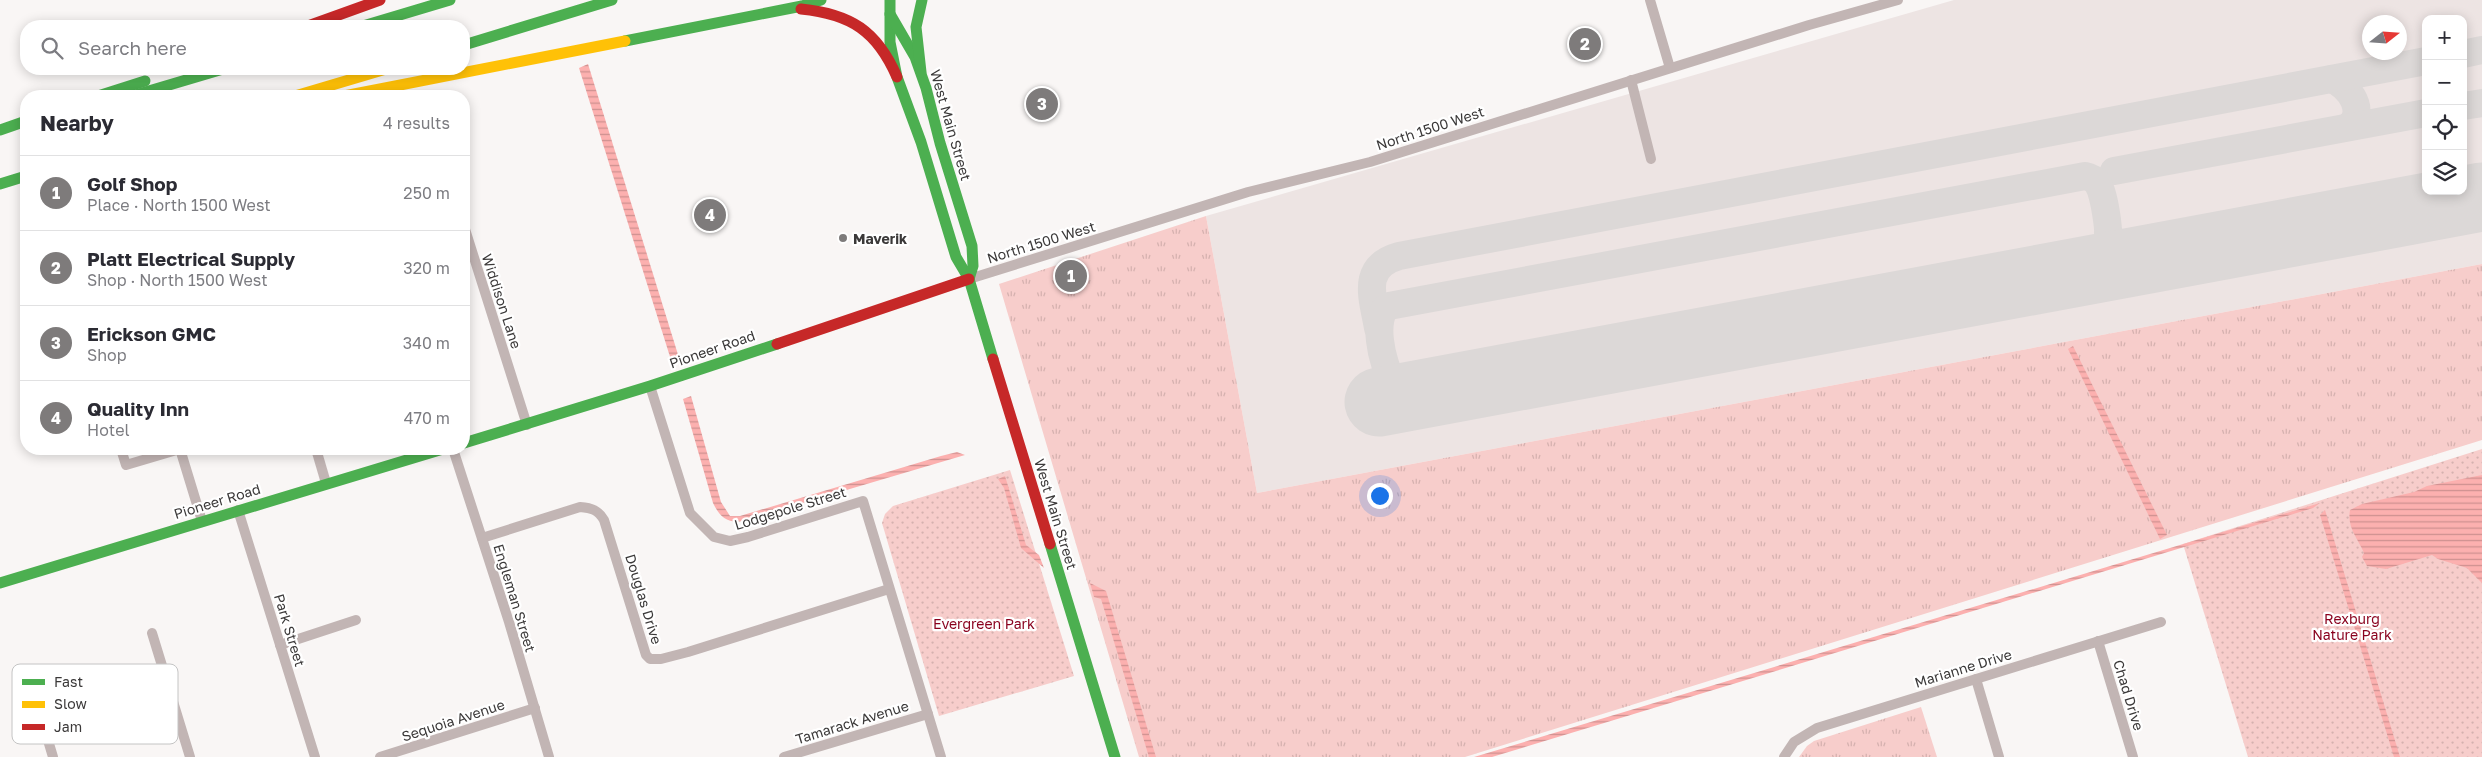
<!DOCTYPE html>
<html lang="en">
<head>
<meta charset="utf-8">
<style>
  body { margin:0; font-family:"Golos Text",sans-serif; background:#f7f7f7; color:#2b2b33 }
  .controls { position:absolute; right:15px; top:15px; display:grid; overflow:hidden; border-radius:10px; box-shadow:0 2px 12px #0003 }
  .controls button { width:45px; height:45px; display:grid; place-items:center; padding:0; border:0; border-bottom:1px solid #e1e1e2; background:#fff; color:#2b2b33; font:25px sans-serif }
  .compass { position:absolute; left:2362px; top:15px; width:45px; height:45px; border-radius:50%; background:#fff; box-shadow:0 2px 12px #0003; rotate:73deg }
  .you { position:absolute; left:1379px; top:495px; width:18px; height:18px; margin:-12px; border:4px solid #fff; border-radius:50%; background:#1a73e8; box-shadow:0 0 0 8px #1a73e833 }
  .badge { display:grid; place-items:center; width:32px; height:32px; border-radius:50%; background:#7e7b7b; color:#fff; font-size:16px; font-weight:700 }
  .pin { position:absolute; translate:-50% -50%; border:2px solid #fff; box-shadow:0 1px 5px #0006 }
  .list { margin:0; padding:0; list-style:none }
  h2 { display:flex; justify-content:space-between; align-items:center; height:65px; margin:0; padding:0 20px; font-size:21px }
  h2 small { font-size:16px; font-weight:400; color:#7c7c81 }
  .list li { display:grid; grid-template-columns:32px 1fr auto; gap:15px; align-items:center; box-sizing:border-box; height:75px; padding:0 20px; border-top:1px solid #e1e1e2 }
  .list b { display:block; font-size:19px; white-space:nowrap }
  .list p { margin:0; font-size:16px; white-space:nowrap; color:#7c7c81 }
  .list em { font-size:16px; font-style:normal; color:#7c7c81 }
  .icon { flex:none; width:28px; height:28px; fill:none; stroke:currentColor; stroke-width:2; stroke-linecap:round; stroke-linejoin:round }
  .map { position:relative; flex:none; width:2482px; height:757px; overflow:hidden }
  .search { position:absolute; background:#fff; box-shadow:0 2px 12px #0003; left:20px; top:20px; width:450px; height:55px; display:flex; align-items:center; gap:12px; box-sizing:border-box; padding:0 18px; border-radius:20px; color:#7c7c81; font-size:19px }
  .panel { position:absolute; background:#fff; box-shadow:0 2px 12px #0003; left:20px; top:90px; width:450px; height:365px; border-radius:20px }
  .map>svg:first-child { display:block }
</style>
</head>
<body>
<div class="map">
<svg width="2482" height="757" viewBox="0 0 2482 757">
  <defs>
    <pattern id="grass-tufts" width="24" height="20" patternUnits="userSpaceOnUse" patternTransform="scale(1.25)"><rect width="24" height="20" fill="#f7cdcb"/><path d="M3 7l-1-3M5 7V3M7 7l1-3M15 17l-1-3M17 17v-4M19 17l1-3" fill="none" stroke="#d5b1af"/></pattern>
    <pattern id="park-dots" width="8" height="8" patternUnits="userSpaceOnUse" patternTransform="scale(1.25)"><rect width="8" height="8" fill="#f7cdcb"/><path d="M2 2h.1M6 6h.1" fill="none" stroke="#d5b1af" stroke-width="1.8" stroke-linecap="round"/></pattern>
    <pattern id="water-rules" width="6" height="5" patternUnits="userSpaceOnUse" patternTransform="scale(1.25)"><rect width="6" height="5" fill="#fcb0af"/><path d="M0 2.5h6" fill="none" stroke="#cd908f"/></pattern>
  </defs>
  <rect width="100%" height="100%" fill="#f9f6f5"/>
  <!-- built -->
  <path fill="#ede4e3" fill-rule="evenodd" d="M1954,0H2482V264L1257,493L1206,216ZM2426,19H2463V191H2426ZM2370,22H2400V52H2370Z"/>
  <!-- grass -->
  <g fill="url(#grass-tufts)">
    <path d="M1206,216L1257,493L2482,264V440L1465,757H1139L999,284Z"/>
    <path d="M1921,707L1937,757H1799L1807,746L1814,741Z"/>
  </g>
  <!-- park -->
  <g fill="url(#park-dots)">
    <path d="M2482,449V757H2248L2183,544Z"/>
    <path d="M1010,470L1074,676L939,716L882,523L885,514L893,506Z"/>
  </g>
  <!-- water -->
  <g fill="url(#water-rules)">
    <path d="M588,64L680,361L672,363L579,68Z"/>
    <path d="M2073,346L2167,535L2160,539L2068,349Z"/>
    <path d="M691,396L721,502L730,516H740L941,456L957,452L965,455L738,522C724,521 719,515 713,503L683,399Z"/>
    <path d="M2482,475V583L2467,568L2438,559L2432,555L2386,569L2367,566L2362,557L2364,553C2357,537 2347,528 2350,510L2362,504L2414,492L2427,486Z"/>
    <path d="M1005,476L1026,545L1039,555L1044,568L1021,548L1004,488L998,479Z"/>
    <path d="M2320,503L2313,508L1492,757H1474Z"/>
    <path d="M2325,510L2400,757H2394L2320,515Z"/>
    <path d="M1090,583L1106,591L1156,757H1149L1101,599L1094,597Z"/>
  </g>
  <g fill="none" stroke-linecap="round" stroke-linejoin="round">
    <!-- taxiway -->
    <g stroke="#dcd8d7" stroke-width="28">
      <path d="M2463,54L2482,50"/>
      <path d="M2332,79C2349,86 2368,112 2348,127"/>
      <path d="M2463,106L2482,103"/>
      <path d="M2114,171L2426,113"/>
      <path d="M2108,232C2116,251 2129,259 2150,259"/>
      <path d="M1378,328C1373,298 1360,267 1399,256L2426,61"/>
      <path d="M1419,395C1408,391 1398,388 1392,379C1382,365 1371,315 1389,306L2085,176C2090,177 2095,179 2098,184C2104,194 2111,235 2107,246C2103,258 2094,266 2083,271"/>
    </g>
    <!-- runway -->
    <path stroke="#dcd8d7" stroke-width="69" d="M1379,402L2482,197"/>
    <!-- street -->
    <g stroke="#c2b5b4" stroke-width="10">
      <path d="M1650,0L1670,68"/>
      <path d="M1631,80L1651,159"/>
      <path d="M464,226L527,425"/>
      <path d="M969,279L1248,192L1370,162L1809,25L1898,0"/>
      <path d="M650,386L690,513L714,537L730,541L748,537L863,501L941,757"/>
      <path d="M121,449L126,465L180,449L202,521"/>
      <path d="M316,449L326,483"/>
      <path d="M453,449L509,622L549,757"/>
      <path d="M238,510L315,757"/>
      <path d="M482,538L580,507C592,508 598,510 604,520L646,655L650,659H661L688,652L889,589"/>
      <path d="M152,633L190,757"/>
      <path d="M2098,641L2133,757"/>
      <path d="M280,645L356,620"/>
      <path d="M27,670L53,757"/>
      <path d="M1976,679L1999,757"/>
      <path d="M380,757L535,708"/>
      <path d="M784,757L928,714"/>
      <path d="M1784,757L1794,742L1817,728L2161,622"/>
    </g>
    <!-- fast -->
    <g stroke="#4caf50" stroke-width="11">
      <path d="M890,0V42L897,77L921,142L956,257L969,279L993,359"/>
      <path d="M890,14L915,57L926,88L940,143L972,246L973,266L969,279"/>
      <path d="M363,26L450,0"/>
      <path d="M625,41L802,6L821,0"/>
      <path d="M464,45L612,0"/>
      <path d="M921,72L916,27L922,0"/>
      <path d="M98,96L145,81"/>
      <path d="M132,96L223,69"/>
      <path d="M0,130L26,121"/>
      <path d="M0,184L26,176"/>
      <path d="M464,443L650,386L777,344"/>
      <path d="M1050,544L1115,757"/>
      <path d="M0,583L443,449"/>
    </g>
    <!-- slow -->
    <g stroke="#ffc107" stroke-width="11">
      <path d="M295,96L386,69"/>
      <path d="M344,96L625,41"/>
    </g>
    <!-- jam -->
    <g stroke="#c62828" stroke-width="11">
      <path d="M801,9C851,14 877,31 897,77"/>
      <path d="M308,26L380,0"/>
      <path d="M777,344L969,279"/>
      <path d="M993,359L1050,544"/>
    </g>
  </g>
  <!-- markers -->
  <circle fill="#7e7b7b" stroke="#fff" stroke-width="2" cx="843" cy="238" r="5"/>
  <g text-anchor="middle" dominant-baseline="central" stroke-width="4.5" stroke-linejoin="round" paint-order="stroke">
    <!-- street labels -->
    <g font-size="14" fill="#3b3939" stroke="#fff">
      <text transform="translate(951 125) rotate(74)">West Main Street</text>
      <text transform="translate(1430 128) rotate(-18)">North 1500 West</text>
      <text transform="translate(1041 242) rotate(-17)">North 1500 West</text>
      <text transform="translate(502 301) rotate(72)">Widdison Lane</text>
      <text transform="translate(712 349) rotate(-19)">Pioneer Road</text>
      <text transform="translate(217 501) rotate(-17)">Pioneer Road</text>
      <text transform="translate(790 508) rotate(-17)">Lodgepole Street</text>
      <text transform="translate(1056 514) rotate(73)">West Main Street</text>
      <text transform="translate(515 598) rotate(73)">Engleman Street</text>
      <text transform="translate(644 599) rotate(73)">Douglas Drive</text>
      <text transform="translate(290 630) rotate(73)">Park Street</text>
      <text transform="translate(1963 668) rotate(-17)">Marianne Drive</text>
      <text transform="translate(2129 695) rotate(73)">Chad Drive</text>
      <text transform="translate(453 720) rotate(-18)">Sequoia Avenue</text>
      <text transform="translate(852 722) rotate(-17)">Tamarack Avenue</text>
    </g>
    <!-- poi labels -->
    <g font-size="14" font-weight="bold" fill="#3b3939" stroke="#fff" text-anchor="start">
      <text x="853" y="238">Maverik</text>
    </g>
    <!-- park labels -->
    <g font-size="14" fill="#89001d" stroke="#fff">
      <text x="2352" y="618">Rexburg<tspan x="2352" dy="16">Nature Park</tspan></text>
      <text x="984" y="623">Evergreen Park</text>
    </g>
  </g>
  <!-- legend -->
  <rect x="12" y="664" width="166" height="80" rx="8" fill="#fff" stroke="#c4c4c4" stroke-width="1"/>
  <rect x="22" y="679" width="23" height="6" fill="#4caf50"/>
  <rect x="22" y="701" width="23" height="7" fill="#ffc107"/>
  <rect x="22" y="724" width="23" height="6" fill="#c62828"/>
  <g font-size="14" fill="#3b3939">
    <text x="54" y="687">Fast</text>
    <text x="54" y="709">Slow</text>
    <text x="54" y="732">Jam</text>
  </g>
</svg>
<div class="controls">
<button>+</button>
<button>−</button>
<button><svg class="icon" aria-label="locate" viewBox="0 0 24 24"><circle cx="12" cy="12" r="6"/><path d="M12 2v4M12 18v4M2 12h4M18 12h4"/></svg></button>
<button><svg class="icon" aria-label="layers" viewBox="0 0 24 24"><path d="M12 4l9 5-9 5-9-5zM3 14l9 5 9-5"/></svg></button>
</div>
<svg class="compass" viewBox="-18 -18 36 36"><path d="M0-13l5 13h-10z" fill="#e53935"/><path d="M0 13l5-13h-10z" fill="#7c7c81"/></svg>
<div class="you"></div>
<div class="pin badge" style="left:1071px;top:276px">1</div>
<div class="pin badge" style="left:1585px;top:44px">2</div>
<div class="pin badge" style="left:1042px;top:104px">3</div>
<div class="pin badge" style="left:710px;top:215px">4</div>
<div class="search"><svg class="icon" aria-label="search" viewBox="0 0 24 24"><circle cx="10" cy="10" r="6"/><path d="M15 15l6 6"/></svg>Search here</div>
<section class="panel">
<h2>Nearby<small>4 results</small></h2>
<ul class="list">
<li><span class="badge">1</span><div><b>Golf Shop</b><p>Place · North 1500 West</p></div><em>250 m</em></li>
<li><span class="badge">2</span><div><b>Platt Electrical Supply</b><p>Shop · North 1500 West</p></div><em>320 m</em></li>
<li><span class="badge">3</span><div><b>Erickson GMC</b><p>Shop</p></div><em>340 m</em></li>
<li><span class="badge">4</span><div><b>Quality Inn</b><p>Hotel</p></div><em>470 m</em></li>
</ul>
</section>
</div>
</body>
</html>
